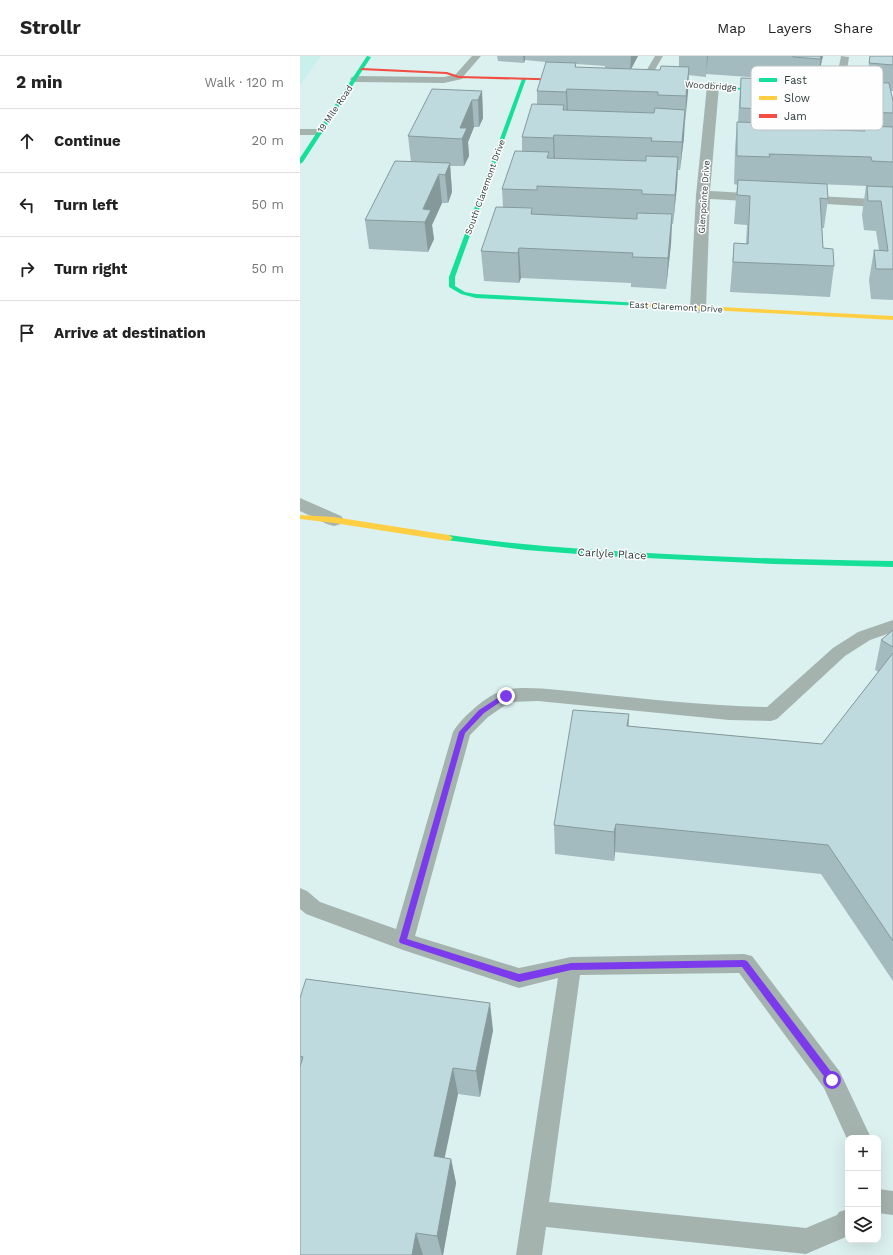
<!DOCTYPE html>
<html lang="en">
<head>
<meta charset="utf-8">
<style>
  body { margin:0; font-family:"Work Sans",sans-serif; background:#f2f2f2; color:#222 }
  .controls { position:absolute; right:12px; bottom:12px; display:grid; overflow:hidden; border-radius:8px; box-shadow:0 4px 16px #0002 }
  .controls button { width:36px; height:36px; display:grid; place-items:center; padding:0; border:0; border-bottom:1px solid #e0e0e0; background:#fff; color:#222; font:20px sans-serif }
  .stop { position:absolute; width:12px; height:12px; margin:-9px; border:3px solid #7c3aed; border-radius:50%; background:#fff }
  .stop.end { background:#7c3aed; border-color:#fff; box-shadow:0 1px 4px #0008 }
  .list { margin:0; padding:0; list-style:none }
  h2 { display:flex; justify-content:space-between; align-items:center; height:52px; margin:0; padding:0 16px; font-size:17px }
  h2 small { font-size:13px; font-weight:400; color:#767676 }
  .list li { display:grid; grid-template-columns:26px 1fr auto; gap:12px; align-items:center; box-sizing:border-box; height:64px; padding:0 16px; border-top:1px solid #e0e0e0 }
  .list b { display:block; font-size:15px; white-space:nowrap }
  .list em { font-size:13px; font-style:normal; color:#767676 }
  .icon { flex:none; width:22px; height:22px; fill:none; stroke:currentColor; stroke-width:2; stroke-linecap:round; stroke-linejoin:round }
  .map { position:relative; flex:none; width:593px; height:1199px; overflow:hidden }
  header { display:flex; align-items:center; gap:24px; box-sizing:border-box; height:56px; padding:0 20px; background:#fff; border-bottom:1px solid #e0e0e0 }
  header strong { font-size:19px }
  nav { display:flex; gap:22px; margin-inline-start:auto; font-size:14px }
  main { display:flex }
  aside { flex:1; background:#fff }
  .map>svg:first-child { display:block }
</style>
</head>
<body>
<header>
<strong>Strollr</strong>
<nav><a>Map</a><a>Layers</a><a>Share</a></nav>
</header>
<main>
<aside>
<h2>2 min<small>Walk · 120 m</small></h2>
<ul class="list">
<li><svg class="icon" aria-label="ahead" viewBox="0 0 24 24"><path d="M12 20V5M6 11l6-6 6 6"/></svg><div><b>Continue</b></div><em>20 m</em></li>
<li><svg class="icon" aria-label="left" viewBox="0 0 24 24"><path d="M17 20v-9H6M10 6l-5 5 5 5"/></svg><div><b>Turn left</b></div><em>50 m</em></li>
<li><svg class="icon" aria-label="right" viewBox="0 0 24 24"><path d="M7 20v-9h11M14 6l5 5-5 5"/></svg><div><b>Turn right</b></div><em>50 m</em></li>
<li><svg class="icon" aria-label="arrive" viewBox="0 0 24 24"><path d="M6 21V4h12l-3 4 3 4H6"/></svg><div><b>Arrive at destination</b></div></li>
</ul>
</aside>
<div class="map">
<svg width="593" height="1199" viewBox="0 0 593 1199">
  <rect width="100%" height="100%" fill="#dbf1f0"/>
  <!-- built -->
  <path fill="#caf0ee" d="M0,0H21L0,30Z"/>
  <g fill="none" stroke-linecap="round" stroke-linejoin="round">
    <!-- lane -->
    <g fill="#a5b3af" fill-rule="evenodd">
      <path d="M172,0H181L161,23H155L154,21L155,19Z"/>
      <path d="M355,0H363L346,29H340L339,27Z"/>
      <path d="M541,0L549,1L543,41L538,44L533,41Z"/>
      <path d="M0,73H19L24,76L19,79H0Z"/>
      <path d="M593,564V576L570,584L545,600L477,663L471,665L429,664L238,645L210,646L188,661L170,679L115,880L219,912L271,901L444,898L452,900L540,1016L571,1082H548V1085L524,1032L439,917L280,919L249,1146L506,1172L537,1159L539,1156L548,1153V1180L506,1198L246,1171L242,1199H216L258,922L219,932L103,894L6,858L0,853V832L7,835L20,846L96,873L153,676C161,662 188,638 204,634C225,629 266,635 288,637C348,643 407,650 467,651L533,592L558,576Z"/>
      <path d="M578,1133L593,1135V1159L578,1157Z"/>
    </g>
    <!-- street -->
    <g fill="#a5b3af" fill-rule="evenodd">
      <path d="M158,18L162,19L164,21L162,23L144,27L56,26L52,25L50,23L52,21L56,20L144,21Z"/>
      <path d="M413,26L417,28L419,30L410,135L466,138L471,139L473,142L471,145L466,146L410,143L406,252L404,255L398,257L392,255L390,252L396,139L407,30L409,28Z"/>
      <path d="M498,139L593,144V152L493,146L491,143L493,140Z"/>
      <path d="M0,442L41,460L44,464L41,468L34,470L27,468L0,455Z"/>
    </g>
    <!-- fast -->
    <g fill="#16e098" fill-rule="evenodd">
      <path d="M67,0L71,1L3,106L0,108V102Z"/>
      <path d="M224,22L226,23L155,221V230L165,236L176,238L341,247L344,249L343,250L176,242L161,238L149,231V221L222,23Z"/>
      <path d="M357,26L470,34L472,35L470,36L359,28H357Z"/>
      <path d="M149,479C221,490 293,494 366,498C442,502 517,504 593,505V511L474,508L303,500L226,494L146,484L145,482Z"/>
    </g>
    <!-- slow -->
    <g fill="#ffcf43" fill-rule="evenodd">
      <path d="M341,247L593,260V264L339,250L338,249Z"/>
      <path d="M0,459L34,461L149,479L153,482L149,485L34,467L0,463Z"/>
    </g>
    <!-- jam -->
    <path fill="#f24e42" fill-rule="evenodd" d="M62,12L147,16L159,20L271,23L273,24L271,25L158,22L146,18L60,14Z"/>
  </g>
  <!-- wall -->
  <g fill="#a3bbbf" fill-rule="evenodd">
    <path d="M197,0H338L331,13L360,14L379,11V0H523L517,28L559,30L560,26H566L570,0H593V35H591L593,45V244L571,243L569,224L574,194H579L576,175L564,174L562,159L566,130L492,127L528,143L524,172H522L523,192L534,210L530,241L430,236L434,187L446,188L447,169L434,168L437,129L434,128L435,93L437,66H438L439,48L441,22L472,27L511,28L490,27L491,24L406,18V21L388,19L384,81L380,114H378L377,130L373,168H372L371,188L366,233L331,231V227L221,222L219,227L184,225L181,195L203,151L202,133L222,95V81L237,48V35L256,7L225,4L224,7L198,5ZM276,8L305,10V12L276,11Z"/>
    <path d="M182,35L183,62L179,71H174L168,86L169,100L164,110H150L152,136L148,147H142L132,169L134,183L128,196L69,193L65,164L111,106L108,80Z"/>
    <path d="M593,574V925L521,818L315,796L314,805L255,798L254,769L329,670L522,688L578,616L575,614L581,584Z"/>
    <path d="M0,942L193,974L180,1041L158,1038L144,1102L151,1103L156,1127L143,1199H0Z"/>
  </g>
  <!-- shaded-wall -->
  <g fill="#85999b">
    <path d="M223,0H225V4L224,7Z"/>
    <path d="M331,0H338L330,15Z"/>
    <path d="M407,0H408L406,18V21Z"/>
    <path d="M521,0H523L522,3L517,29Z"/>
    <path d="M389,11L388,37L385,67L386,40Z"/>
    <path d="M267,33L268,60L267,63L266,36Z"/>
    <path d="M182,35L183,62L179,71L178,44Z"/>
    <path d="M172,44L174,71L168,86L169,100L164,110L162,83L160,72Z"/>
    <path d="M385,54L384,81L380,114L382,86Z"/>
    <path d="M254,79L255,106L254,110L253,82Z"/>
    <path d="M378,101L377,130L373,168L375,139Z"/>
    <path d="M150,107L152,136L148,147L145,119Z"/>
    <path d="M139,118L142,147L132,169L134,183L128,196L123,153Z"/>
    <path d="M372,158L371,188L366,233L368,202Z"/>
    <path d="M219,192L221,222L219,227L218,197Z"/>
    <path d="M329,658L328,687L327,670Z"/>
    <path d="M316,768L315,796L314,805V776Z"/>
    <path d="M190,947L193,974L180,1041L176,1015Z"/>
    <path d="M153,1012L158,1038L140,1124L134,1100Z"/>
    <path d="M151,1103L156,1127L143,1199H142L137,1180Z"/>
    <path d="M116,1177L123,1199H112Z"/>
  </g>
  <!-- building -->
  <g fill="#bedade" stroke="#85999b">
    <path d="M493,0H521L520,3L493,1Z"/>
    <path d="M570,0H593V9L569,7Z"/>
    <path d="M246,6L276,7L275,11L360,14L361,10L389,11L386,40L358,39V36L267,33L266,36L237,35Z"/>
    <path d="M441,22L471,23L472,27L561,30L560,26L589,27L593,45V57L566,56L565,53L471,50V53L440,52Z"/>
    <path d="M132,33L182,35L178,44H172L160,72H167L162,83L108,80Z"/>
    <path d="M232,48L264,49L263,54L354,57L355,52L385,54L382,86L351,85L352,82L254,79L253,82L222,81Z"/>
    <path d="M437,66L470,67V72L565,75V70L593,71V106L572,105L571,101L469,98L470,101L437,100Z"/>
    <path d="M215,95L249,96L247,102L346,105V100L378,101L375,139L342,138V134L237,130V134L202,133Z"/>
    <path d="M95,105L150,107L145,119L139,118L123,153L131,154L125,166L65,164Z"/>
    <path d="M438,124L527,128L528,143L520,142L523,192L533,193L534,210L433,206L434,187L448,188L450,140L437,139Z"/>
    <path d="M567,130L593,131V213H576L574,194L588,195L581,145H568Z"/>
    <path d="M196,151L232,152L231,158L337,163V157L372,158L368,202L332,201L333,197L219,192L218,197L181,195Z"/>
    <path d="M593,574V591L581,584Z"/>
    <path d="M593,597V885L528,789L316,768L314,776L254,769L273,654L329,658L327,670L522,688Z"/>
    <path d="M6,923L190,947L176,1015L153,1012L134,1100L151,1103L137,1180L116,1177L112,1199H0V1011L3,1001L0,1000V942Z"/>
  </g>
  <!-- route -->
  <path fill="#7c3aed" d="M204,638H206L209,640L184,657L165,677L107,883L219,918L271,907L444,904L447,905L535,1021L536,1024L535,1027L532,1028L529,1027L442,911L271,914L219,926L100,887L99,885L159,676L179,654Z"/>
  <g text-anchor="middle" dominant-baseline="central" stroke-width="3" stroke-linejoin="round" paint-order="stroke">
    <!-- far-street labels -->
    <g font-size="9" fill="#2c3c3b" stroke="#fefefe">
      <text transform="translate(411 30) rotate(4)">Woodbridge</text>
      <text transform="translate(35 53) rotate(-56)">19 Mile Road</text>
      <text transform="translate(185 131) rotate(-70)">South Claremont Drive</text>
      <text transform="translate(404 141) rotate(-86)">Glenpointe Drive</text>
      <text transform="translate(376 251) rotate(3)">East Claremont Drive</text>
    </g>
    <!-- street labels -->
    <g font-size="11" fill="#2c3c3b" stroke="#fefefe">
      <text transform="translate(312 498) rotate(3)">Carlyle Place</text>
    </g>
  </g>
  <!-- legend -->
  <rect x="451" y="10" width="132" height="64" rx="6" fill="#fefefe" stroke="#bfc4c4" stroke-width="1"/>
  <rect x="459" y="22" width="18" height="4" fill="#16e098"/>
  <rect x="459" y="40" width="18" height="4" fill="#ffcf43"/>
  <rect x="459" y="58" width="18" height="4" fill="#f24e42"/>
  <g font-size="11" fill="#2c3c3b">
    <text x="484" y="28">Fast</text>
    <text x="484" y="46">Slow</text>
    <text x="484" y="64">Jam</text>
  </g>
</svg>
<div class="controls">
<button>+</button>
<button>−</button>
<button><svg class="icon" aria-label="layers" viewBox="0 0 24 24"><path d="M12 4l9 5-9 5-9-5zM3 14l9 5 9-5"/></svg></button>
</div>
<div class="stop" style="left:532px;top:1024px"></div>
<div class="stop end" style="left:206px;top:640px"></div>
</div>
</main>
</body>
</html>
